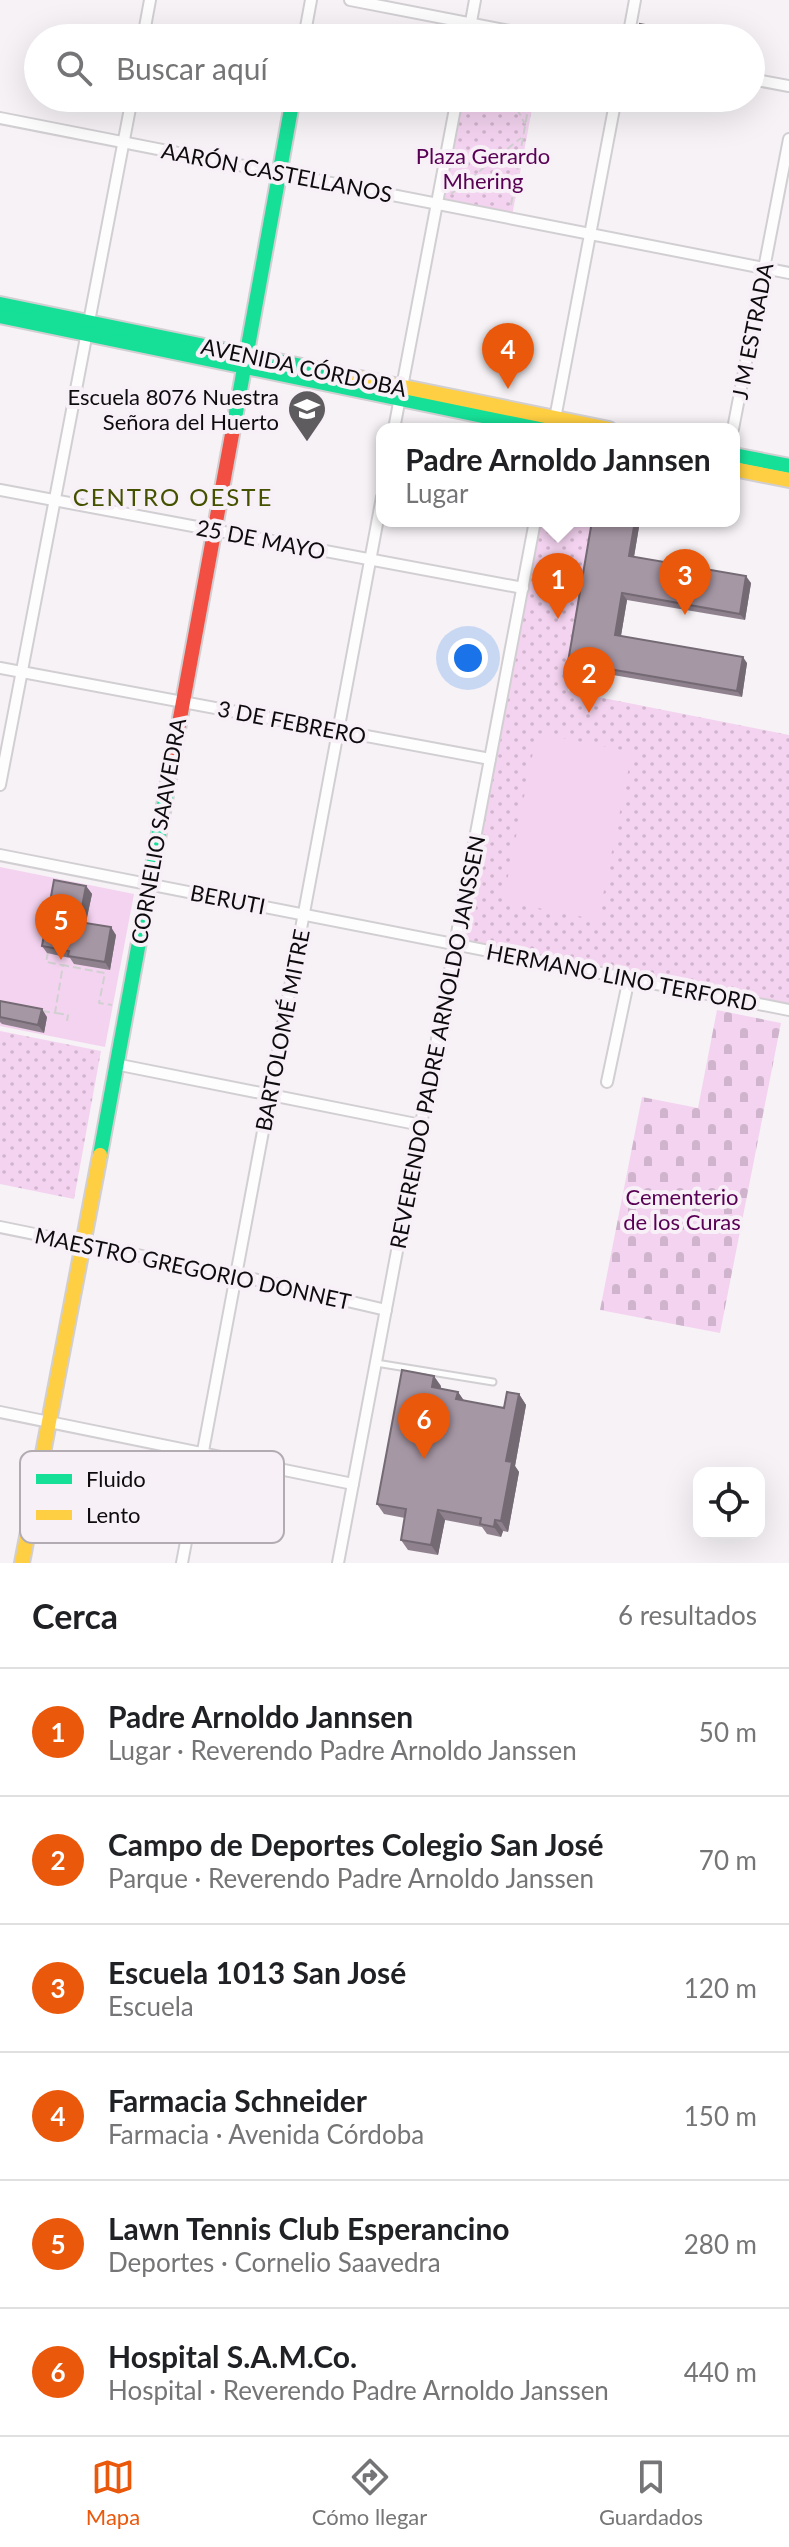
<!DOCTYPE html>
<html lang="es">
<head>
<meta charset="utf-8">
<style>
  body { margin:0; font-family:Lato,sans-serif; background:#f6f6f6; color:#202124 }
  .controls { position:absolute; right:24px; bottom:24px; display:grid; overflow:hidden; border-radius:16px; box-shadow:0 8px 32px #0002 }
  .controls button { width:72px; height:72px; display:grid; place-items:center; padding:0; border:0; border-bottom:2px solid #e0e0e0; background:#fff; color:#202124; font:40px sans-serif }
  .you { position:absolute; left:468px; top:658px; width:28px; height:28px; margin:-20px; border:6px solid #fff; border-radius:50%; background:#1a73e8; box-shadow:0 0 0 12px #1a73e833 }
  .badge { display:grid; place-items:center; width:52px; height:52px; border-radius:50%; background:#ea580c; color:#fff; font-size:26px; font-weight:700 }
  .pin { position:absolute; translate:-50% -66px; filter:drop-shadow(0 2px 4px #0008) }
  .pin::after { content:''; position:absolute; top:42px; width:28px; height:24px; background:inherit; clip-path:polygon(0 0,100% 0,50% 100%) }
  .popup { position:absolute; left:376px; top:423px; width:364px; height:104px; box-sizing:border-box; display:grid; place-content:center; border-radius:16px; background:#fff; filter:drop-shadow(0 2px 6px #0005); font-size:26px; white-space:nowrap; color:#757577 }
  .popup b { font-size:30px; color:#202124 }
  .popup::after { content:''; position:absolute; left:50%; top:100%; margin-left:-16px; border:16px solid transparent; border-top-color:#fff }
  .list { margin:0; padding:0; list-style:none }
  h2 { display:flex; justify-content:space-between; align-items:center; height:104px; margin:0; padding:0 32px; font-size:34px }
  h2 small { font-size:26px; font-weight:400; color:#757577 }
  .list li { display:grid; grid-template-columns:52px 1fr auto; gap:24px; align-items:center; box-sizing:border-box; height:128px; padding:0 32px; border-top:2px solid #e0e0e0 }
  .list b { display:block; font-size:30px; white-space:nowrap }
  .list p { margin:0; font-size:26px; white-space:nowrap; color:#757577 }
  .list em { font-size:26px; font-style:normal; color:#757577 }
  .icon { flex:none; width:44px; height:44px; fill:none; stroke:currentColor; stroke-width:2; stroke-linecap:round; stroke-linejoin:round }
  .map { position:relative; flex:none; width:789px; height:1563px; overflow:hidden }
  .search { position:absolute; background:#fff; box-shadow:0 8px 32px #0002; left:24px; right:24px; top:24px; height:88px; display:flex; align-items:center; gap:20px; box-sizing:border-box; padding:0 28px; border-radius:44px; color:#757577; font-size:30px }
  .sheet { height:872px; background:#fff }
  nav { display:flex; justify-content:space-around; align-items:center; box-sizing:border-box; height:112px; border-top:2px solid #e0e0e0; background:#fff; font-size:22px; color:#757577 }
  nav a { display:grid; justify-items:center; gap:4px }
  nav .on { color:#ea580c }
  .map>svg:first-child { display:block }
</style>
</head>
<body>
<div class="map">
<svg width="789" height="1563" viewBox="0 0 789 1563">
  <defs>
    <pattern id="cemetery-stones" width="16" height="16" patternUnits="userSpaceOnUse" patternTransform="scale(2)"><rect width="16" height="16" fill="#f4d3f0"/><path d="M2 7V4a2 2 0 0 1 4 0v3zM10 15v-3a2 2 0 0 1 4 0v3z" fill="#d0b4cd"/></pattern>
    <pattern id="park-dots" width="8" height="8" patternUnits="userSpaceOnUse" patternTransform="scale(2)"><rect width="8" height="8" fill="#f4d3f0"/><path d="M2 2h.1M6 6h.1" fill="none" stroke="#d0b4cd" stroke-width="1.8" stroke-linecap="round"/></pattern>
  </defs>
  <rect width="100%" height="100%" fill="#f6f2f6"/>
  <!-- cemetery -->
  <path fill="url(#cemetery-stones)" d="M717,1010L781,1023L720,1333L600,1310L642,1097L698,1108Z"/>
  <!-- park -->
  <g fill="url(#park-dots)">
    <path d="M459,98H534L512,216L440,202Z"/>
    <path d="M535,521H597L568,691L789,735V1010L455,944Z"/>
    <path d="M0,1031L101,1051L74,1199L0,1184Z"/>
  </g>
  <!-- pitch -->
  <g fill="#f4d3f0">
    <path d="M537,733L632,752L598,920L503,901Z"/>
    <path d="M0,867L134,894L105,1047L0,1026Z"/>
  </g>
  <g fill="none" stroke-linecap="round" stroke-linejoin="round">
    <!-- lane casing -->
    <g stroke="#d2cfd2" stroke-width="9">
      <path id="lane" d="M376,1363L493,1382"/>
    </g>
    <!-- street casing -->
    <g stroke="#d2cfd2" stroke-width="14">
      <g id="street">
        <path d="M350,0L546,38"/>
        <path d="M143,38L150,0"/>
        <path d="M304,38L311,0"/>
        <path d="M468,38L475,0"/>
        <path d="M628,38L635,0"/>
        <path d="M751,79L789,86"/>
        <path d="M0,118L789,273"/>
        <path d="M394,429L457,98"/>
        <path d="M553,429L616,98"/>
        <path d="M733,429L789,139"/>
        <path d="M0,490L523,588"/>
        <path d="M0,668L490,759"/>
        <path d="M0,785L132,98"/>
        <path d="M0,855L789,1010"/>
        <path d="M115,1064L421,1125"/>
        <path d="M607,1082L629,978"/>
        <path d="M0,1227L236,1275L386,1310"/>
        <path d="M0,1412L353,1484"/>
        <path d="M182,1563L382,497"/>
        <path d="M338,1563L535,521"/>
      </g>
    </g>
    <!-- fast casing -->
    <g stroke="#d2cfd2" stroke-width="18">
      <g id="fast">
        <path d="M0,304L350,376"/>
        <path d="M0,316L546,429"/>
        <path d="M233,429L293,98"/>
        <path d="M734,455L789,466"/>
        <path d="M100,1155L174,751"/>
      </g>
    </g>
    <!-- slow casing -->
    <g stroke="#d2cfd2" stroke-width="18">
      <g id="slow">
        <path d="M350,376L609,429"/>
        <path d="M734,469L789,480"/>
        <path d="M22,1563L100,1155"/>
      </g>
    </g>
    <!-- jam casing -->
    <g stroke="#d2cfd2" stroke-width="18">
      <path id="jam" d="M174,751L233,429"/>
    </g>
    <!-- path -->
    <g stroke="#d1d0d1" stroke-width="2" stroke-dasharray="8 4" stroke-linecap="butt">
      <path d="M511,98L525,124"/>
      <path d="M451,194L521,138"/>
      <path d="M511,205L530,98"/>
      <path d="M48,952L46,962L62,965"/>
      <path d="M42,1011L55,1013L63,965L105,973L99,1003L112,1005"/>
      <path d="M56,1013L68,1015L67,1021"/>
    </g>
    <!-- lane -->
    <use href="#lane" stroke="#fefdfe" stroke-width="5"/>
    <!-- street -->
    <use href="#street" stroke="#fefdfe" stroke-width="10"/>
    <!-- fast -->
    <use href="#fast" stroke="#16e098" stroke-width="14"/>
    <!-- slow -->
    <use href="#slow" stroke="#ffcf43" stroke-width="14"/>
    <!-- jam -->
    <use href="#jam" stroke="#f24e42" stroke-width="14"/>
  </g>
  <!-- wall -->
  <g fill="#8f828e">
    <path d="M592,521H640L634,557L751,583L745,620L627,600L621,636L747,663L742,697L572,668L568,662Z"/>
    <path d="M86,886L92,894L86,923L116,935L110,970L74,964L70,958L47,953L42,946Z"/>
    <path d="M0,1017H47L44,1033L2,1024L0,1022Z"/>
    <path d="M441,1386V1389L458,1392L464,1401L504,1408L519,1394L526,1405L515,1466L519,1472L508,1532L503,1531L501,1537L487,1534L482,1527L445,1520L438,1555L408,1550L401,1540L405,1518L384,1514L377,1504Z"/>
  </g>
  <!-- shaded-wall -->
  <g fill="#746a74">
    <path d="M666,29L670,34L669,38H664Z"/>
    <path d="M635,521H640L633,562L629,556Z"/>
    <path d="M746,576L751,583L745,620L740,614Z"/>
    <path d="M622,593L627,600L620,641L615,635Z"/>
    <path d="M743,657L747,663L742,697L737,691Z"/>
    <path d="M86,886L92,894L84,930L79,922Z"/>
    <path d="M111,927L116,935L110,970L105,962Z"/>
    <path d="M42,1009L47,1017L44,1033L38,1025Z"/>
    <path d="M434,1376L441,1386L439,1397L432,1387Z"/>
    <path d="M458,1392L465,1402L456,1399Z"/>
    <path d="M519,1394L526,1405L515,1466L519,1472L508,1532L501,1521L506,1461Z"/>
    <path d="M438,1510L445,1520L438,1555L431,1545Z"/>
    <path d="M495,1520L503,1531L501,1537L494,1527Z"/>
  </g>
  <!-- building -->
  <g fill="#a697a5" stroke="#746a74" stroke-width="2">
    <path d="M640,24L666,29L664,38H638Z"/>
    <path d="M592,521H635L629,556L746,576L740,614L622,593L615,635L743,657L737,691L568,662Z"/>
    <path d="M54,880L86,886L79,922L111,927L105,962L68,956L69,951L42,946Z"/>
    <path d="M0,1001L42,1009L38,1025L0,1017Z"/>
    <path d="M402,1370L434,1376L432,1387L458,1392L456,1399L504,1408L507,1392L519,1394L506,1461L512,1462L501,1521L495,1520L494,1527L480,1524L481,1518L438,1510L431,1545L401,1540L406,1509L377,1504Z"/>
  </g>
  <!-- icons -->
  <defs>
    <g id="school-pin" transform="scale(2)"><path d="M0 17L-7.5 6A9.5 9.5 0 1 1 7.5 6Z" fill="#5f5c5f" stroke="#f8f0f7"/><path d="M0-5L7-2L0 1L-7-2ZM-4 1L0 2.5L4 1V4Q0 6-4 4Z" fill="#fff"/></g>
  </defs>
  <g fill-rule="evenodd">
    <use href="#school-pin" x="307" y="409"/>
  </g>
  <g text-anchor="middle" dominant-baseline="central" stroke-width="8" stroke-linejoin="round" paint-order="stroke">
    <!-- park labels -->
    <g font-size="22" fill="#580054" stroke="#f8f0f7">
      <text x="483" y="155">Plaza Gerardo<tspan x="483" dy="25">Mhering</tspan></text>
      <text x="682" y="1196">Cementerio<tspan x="682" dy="25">de los Curas</tspan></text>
    </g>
    <!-- street labels -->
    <g font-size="22" fill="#0d0b0d" stroke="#f8f0f7">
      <text transform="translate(277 172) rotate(11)">AARÓN CASTELLANOS</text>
      <text transform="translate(752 331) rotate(-79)">J M ESTRADA</text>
      <text transform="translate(304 367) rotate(12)">AVENIDA CÓRDOBA</text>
      <text transform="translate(261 539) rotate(11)">25 DE MAYO</text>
      <text transform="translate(292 722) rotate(11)">3 DE FEBRERO</text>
      <text transform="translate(158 831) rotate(-80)">CORNELIO SAAVEDRA</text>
      <text transform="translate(228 899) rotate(11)">BERUTI</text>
      <text transform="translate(622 977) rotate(11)">HERMANO LINO TERFORD</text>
      <text transform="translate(282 1030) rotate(-79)">BARTOLOMÉ MITRE</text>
      <text transform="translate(437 1042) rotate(-79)">REVERENDO PADRE ARNOLDO JANSSEN</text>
      <text transform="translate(193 1268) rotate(12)">MAESTRO GREGORIO DONNET</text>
    </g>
    <!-- poi labels -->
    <g font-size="22" fill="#0d0b0d" stroke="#f8f0f7" text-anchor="end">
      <text x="279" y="396">Escuela 8076 Nuestra<tspan x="279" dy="25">Señora del Huerto</tspan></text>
    </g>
    <!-- neighbourhood labels -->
    <g font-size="24" letter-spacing="2" fill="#445200" stroke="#f8f0f7">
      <text x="173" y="496">CENTRO OESTE</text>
    </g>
  </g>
  <!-- legend -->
  <rect x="20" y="1451" width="264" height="92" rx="12" fill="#f8f0f7" stroke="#b2abb1" stroke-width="2"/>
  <rect x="36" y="1474" width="36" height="10" fill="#16e098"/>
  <rect x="36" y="1510" width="36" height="10" fill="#ffcf43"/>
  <g font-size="22" fill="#0d0b0d">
    <text x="86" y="1487">Fluido</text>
    <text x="86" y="1523">Lento</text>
  </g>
</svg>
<div class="controls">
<button><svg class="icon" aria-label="locate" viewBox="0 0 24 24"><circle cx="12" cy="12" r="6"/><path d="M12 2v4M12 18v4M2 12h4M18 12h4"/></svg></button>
</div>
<div class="you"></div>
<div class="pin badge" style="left:558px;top:619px">1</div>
<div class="popup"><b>Padre Arnoldo Jannsen</b>Lugar</div>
<div class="pin badge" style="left:589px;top:713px">2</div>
<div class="pin badge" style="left:685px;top:615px">3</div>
<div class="pin badge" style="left:508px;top:389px">4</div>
<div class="pin badge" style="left:61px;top:960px">5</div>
<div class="pin badge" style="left:424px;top:1459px">6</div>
<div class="search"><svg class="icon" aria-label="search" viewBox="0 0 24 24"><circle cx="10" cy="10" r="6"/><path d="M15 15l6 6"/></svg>Buscar aquí</div>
</div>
<section class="sheet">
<h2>Cerca<small>6 resultados</small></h2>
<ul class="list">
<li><span class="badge">1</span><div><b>Padre Arnoldo Jannsen</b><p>Lugar · Reverendo Padre Arnoldo Janssen</p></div><em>50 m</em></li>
<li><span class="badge">2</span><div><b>Campo de Deportes Colegio San José</b><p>Parque · Reverendo Padre Arnoldo Janssen</p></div><em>70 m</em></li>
<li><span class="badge">3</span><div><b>Escuela 1013 San José</b><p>Escuela</p></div><em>120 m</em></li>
<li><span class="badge">4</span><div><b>Farmacia Schneider</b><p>Farmacia · Avenida Córdoba</p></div><em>150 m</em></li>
<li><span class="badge">5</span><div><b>Lawn Tennis Club Esperancino</b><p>Deportes · Cornelio Saavedra</p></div><em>280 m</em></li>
<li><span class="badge">6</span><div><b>Hospital S.A.M.Co.</b><p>Hospital · Reverendo Padre Arnoldo Janssen</p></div><em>440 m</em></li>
</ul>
</section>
<nav>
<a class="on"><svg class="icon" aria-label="map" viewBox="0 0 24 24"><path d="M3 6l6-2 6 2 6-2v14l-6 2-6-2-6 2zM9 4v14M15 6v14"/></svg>Mapa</a>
<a><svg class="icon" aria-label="directions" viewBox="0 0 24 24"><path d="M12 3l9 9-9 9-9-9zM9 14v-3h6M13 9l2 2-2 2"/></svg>Cómo llegar</a>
<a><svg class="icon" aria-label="saved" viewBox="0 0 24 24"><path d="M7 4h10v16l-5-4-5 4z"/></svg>Guardados</a>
</nav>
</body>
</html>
